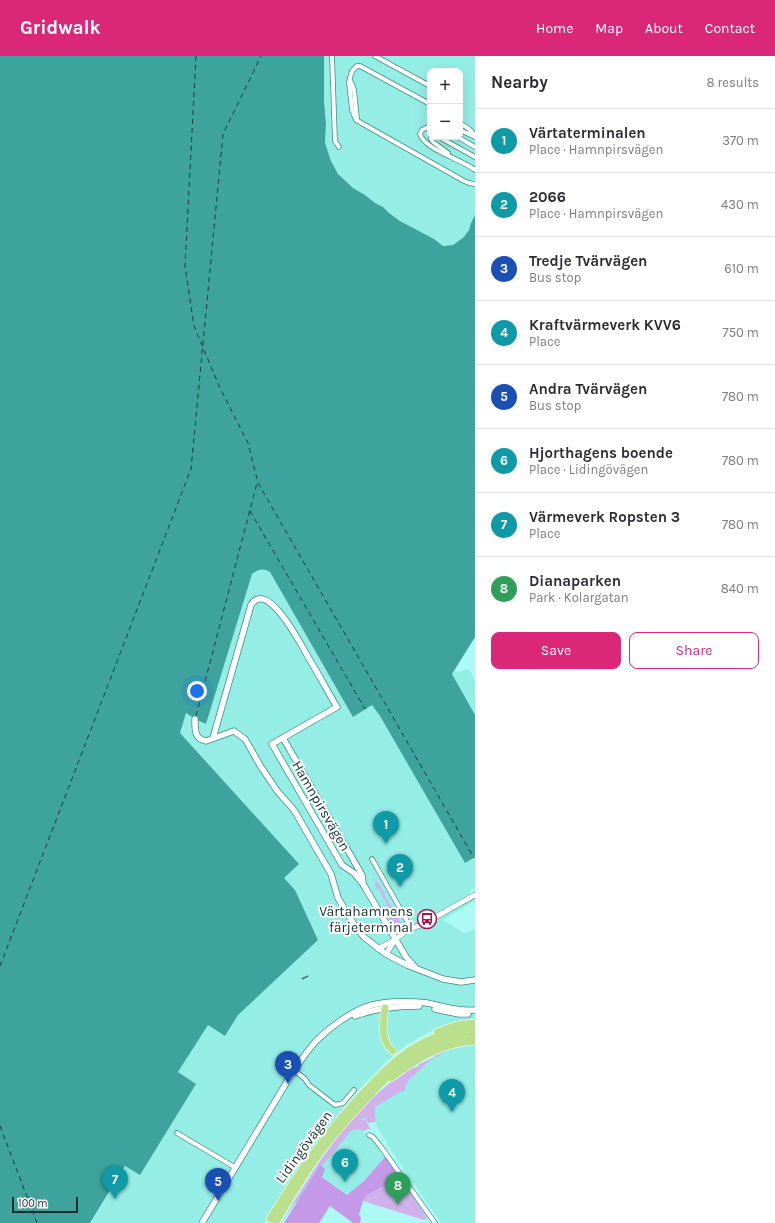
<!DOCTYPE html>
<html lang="en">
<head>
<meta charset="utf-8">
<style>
  body { margin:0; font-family:Karla,sans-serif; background:#f2f2f3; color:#2b2b33 }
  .controls { position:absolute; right:12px; top:12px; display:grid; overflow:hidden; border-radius:8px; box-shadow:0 4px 16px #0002 }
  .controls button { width:36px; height:36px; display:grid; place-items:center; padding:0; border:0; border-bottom:1px solid #e1e1e2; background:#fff; color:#2b2b33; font:20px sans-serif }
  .scale { position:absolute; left:12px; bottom:10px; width:66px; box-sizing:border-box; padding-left:4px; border:2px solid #0f2f2d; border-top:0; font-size:11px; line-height:14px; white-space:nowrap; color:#0f2f2d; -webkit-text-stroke:3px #fff; paint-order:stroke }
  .you { position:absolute; left:197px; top:635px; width:14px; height:14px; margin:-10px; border:3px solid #fff; border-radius:50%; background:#1a73e8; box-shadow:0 0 0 6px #1a73e833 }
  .badge { display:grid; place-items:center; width:26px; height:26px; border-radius:50%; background:#db2777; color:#fff; font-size:13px; font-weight:700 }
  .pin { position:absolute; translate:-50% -33px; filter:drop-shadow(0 1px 2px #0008) }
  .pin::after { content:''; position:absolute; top:21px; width:14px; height:12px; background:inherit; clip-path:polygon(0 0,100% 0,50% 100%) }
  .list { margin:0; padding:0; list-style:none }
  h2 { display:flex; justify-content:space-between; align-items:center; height:52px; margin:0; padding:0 16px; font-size:17px }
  h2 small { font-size:13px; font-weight:400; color:#7c7c81 }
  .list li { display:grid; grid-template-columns:26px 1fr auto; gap:12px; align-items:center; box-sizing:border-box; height:64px; padding:0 16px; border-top:1px solid #e1e1e2 }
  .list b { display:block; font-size:15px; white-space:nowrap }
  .list p { margin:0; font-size:13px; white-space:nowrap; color:#7c7c81 }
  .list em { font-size:13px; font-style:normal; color:#7c7c81 }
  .actions { display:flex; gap:8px; padding:12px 16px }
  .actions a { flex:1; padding:9px 0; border:1px solid #db2777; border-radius:8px; text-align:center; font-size:14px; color:#db2777 }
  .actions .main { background:#db2777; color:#fff }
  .map { position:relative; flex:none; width:475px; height:1167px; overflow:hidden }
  header { display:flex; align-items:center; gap:24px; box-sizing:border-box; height:56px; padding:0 20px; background:#db2777; color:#fff }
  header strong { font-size:19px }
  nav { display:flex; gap:22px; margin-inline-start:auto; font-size:14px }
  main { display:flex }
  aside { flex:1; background:#fff }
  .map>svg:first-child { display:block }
</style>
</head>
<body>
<header>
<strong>Gridwalk</strong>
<nav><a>Home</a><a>Map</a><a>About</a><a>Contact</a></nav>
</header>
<main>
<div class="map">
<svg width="475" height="1167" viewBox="0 0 475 1167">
  <rect width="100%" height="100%" fill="#acfaf3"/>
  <!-- built -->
  <g fill="#95eee6" fill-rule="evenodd">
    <path d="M324,0H475V159L471,167L469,174L464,181L453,189L443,190L434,183L400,165L389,157L383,151L375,147L365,139L353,132L338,118L331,105L325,87L326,68L324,45ZM430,15H460V81H430Z"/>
    <path d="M261,513L266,514L270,516L353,660L372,649L380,660L465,807L475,801V832L470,835L475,845L443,864L464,877L475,873V963L441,971L432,975L406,989L385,1007L350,1043L298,1114L264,1167H91L126,1110L140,1118L195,1028L178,1017L208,969L225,980L238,959L318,884L295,834L284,822L298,808L180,677L186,657L195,663L206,667L252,518L257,514Z"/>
    <path d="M469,613L475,625V659L452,618L454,615L457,616Z"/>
    <path d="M475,989V1167H441L386,1087V1085L377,1071L371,1054L405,1030L408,1025L424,1010L443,996L448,993L460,990Z"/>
    <path d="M348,1071L363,1075L374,1085L385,1101L364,1125L347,1139L322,1120L320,1109Z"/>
  </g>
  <!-- green -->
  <g fill="#d0b1eb">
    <path d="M374,822L376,826L377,825L385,838L384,839L401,866L393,871L388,861L389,860L387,858L388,856L387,854L389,852L386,848L387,847L381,839L382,838L380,834H378L375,828L376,827L373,823Z"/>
    <path d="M448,993L426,1008L408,1025L404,1036H400L375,1051V1062L376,1064L375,1066L368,1067L365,1062L357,1064L365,1063L371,1074L368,1073L364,1075L358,1073L351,1075L322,1110L320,1109L297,1146L295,1147L281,1167C308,1124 334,1078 371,1043C377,1037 384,1032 390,1027C397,1020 409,1010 418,1011L419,1008L435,1001L434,999Z"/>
    <path d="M386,1129L406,1130L427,1162L424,1164L363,1145L367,1139Z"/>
  </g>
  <!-- forest -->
  <path fill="#c49ae8" d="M385,1101L406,1130L386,1129L367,1139L363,1145L359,1158L361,1162L360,1167H353L330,1150L319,1167H284L320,1109L325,1113L322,1121L347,1139L364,1125Z"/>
  <!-- water -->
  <path fill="#3da39c" d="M0,0H324V45L326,68L325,87L331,105L338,118L353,132L365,139L375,147L383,151L389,157L400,165L434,183L443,190L453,189L464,181L469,174L471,167L475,159V581L452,618L475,659V801L465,807L380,660L372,649L353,661L270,516C263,512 258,513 252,518L206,668L195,663L186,657L180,677L299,808L284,822L295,834L318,884L238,959L225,980L208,969L178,1016L196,1028L140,1119L125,1110L90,1167H0Z"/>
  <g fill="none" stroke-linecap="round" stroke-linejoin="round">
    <!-- ferry -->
    <g stroke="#223937" stroke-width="1" stroke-dasharray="5 4" stroke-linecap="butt">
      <path d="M196,0L185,210L194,270L220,332L248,387L258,427L474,802"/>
      <path d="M250,455L365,653"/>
      <path d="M196,660L257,427"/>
      <path d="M0,910L191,413L223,78L261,0"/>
      <path d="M0,1070L37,1167"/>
    </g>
    <!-- minor casing -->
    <g stroke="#3d8b85" stroke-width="5.5">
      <g id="minor">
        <path d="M332,0L335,85L339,91"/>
        <path d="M375,0L430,30"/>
        <path d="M351,26L354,34L357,63"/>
        <path d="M430,48L360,10H357L352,15L349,26L352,54L356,64L464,125L469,127L475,128"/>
        <path d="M460,67L469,73L475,79"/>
        <path d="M430,70L422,74L420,78C425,94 461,103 475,114"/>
        <path d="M460,74L475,81"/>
        <path d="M431,81V83L433,86L448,97"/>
        <path d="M439,81L475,101"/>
        <path d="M458,81L475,91"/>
        <path d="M372,803L406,863C408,867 409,870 407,874"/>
        <path d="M294,1014L305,1023L309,1029L335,1049L343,1047L354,1034"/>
        <path d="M177,1077L236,1112"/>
        <path d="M369,1079L373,1081L381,1091L435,1167"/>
      </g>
    </g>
    <!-- tertiary casing -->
    <g stroke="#3d8b85" stroke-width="6">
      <g id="tertiary">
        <path d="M378,893L396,883L407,874L421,869L475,839"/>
        <path d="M386,898L395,884"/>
      </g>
    </g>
    <!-- secondary casing -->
    <g stroke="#3d8b85" stroke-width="7">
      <g id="secondary">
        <path d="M195,663C195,673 194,683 206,685L234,675L245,683L261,711L278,736L294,754L331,818L338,842L356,872L365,882L386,898L407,909L443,923L461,926L475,924"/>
        <path d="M213,682L251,549C268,521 304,595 311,606C320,621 328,636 337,651L272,688L342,809L354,817L363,828L406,901L416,912"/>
        <path d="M283,682L362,819L363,828"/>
        <path d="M435,953L459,958H468"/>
        <path d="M355,960C376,952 397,950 419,950"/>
        <path d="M202,1167L294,1014C301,1004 308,994 316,985C330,971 353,954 372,949C388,945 411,945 427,947C443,950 459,956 475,954"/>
      </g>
    </g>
    <!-- motorway casing -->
    <g stroke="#fff" stroke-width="8">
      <g id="motorway">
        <path d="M385,952C383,967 380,984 393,995"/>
        <path d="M437,976L457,969L475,967"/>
        <path d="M391,1022C417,1003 441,987 475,985"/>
        <path d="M270,1163C298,1117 329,1073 366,1034C381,1019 394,1004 412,993C431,981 452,974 475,972"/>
        <path d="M275,1167C290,1144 303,1119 320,1097C336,1075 355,1055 374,1035C389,1018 405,1002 425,992C441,984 458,980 475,979"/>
      </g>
    </g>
    <!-- minor -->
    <use href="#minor" stroke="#fff" stroke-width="4"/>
    <!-- tertiary -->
    <use href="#tertiary" stroke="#fff" stroke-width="5"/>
    <!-- secondary -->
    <use href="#secondary" stroke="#fff" stroke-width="5.5"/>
    <!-- motorway -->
    <use href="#motorway" stroke="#bae08d" stroke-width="7"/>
    <!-- rail -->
    <path stroke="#416f6c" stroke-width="1.5" stroke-dasharray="7 7" stroke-linecap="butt" d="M302,923L310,919"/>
  </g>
  <!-- icons -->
  <defs>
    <g id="bus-ring" transform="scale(1)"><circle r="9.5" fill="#fff" stroke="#a91448" stroke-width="1.5"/><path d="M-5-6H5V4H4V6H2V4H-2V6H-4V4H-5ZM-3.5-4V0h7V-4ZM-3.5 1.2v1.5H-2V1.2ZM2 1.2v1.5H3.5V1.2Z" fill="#a91448"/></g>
  </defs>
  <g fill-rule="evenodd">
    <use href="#bus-ring" x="427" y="863"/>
  </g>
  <g text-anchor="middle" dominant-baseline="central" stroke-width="4" stroke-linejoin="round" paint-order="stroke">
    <!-- street labels -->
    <g font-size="14" fill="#0f2f2d" stroke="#fff">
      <text transform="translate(321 750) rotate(60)">Hamnpirsvägen</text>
      <text transform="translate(304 1091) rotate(-54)">Lidingövägen</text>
    </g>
    <!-- poi labels -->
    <g font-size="14" fill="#0f2f2d" stroke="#fff" text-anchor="end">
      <text x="413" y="855">Värtahamnens<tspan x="413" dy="16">färjeterminal</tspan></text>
    </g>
  </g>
</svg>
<div class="controls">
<button>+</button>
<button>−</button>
</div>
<div class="scale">100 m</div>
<div class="you"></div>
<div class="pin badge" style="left:386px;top:788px;background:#0f9aa8">1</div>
<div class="pin badge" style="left:400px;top:831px;background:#0f9aa8">2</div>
<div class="pin badge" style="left:288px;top:1028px;background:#1a4fb4">3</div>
<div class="pin badge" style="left:452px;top:1056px;background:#0f9aa8">4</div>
<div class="pin badge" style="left:218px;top:1145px;background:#1a4fb4">5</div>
<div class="pin badge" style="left:345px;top:1126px;background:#0f9aa8">6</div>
<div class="pin badge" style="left:115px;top:1143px;background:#0f9aa8">7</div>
<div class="pin badge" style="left:398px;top:1149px;background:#2e9e5b">8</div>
</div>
<aside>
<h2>Nearby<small>8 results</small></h2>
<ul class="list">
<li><span class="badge" style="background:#0f9aa8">1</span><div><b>Värtaterminalen</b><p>Place · Hamnpirsvägen</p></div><em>370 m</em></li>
<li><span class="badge" style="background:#0f9aa8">2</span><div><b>2066</b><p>Place · Hamnpirsvägen</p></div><em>430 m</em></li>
<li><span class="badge" style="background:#1a4fb4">3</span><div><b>Tredje Tvärvägen</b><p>Bus stop</p></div><em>610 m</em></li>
<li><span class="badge" style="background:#0f9aa8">4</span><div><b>Kraftvärmeverk KVV6</b><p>Place</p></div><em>750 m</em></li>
<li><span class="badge" style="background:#1a4fb4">5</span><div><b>Andra Tvärvägen</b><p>Bus stop</p></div><em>780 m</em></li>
<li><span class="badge" style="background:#0f9aa8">6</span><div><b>Hjorthagens boende</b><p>Place · Lidingövägen</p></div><em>780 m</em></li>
<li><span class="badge" style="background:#0f9aa8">7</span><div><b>Värmeverk Ropsten 3</b><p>Place</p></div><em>780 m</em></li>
<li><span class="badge" style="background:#2e9e5b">8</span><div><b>Dianaparken</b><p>Park · Kolargatan</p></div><em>840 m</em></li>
</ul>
<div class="actions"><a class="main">Save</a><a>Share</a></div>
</aside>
</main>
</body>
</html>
